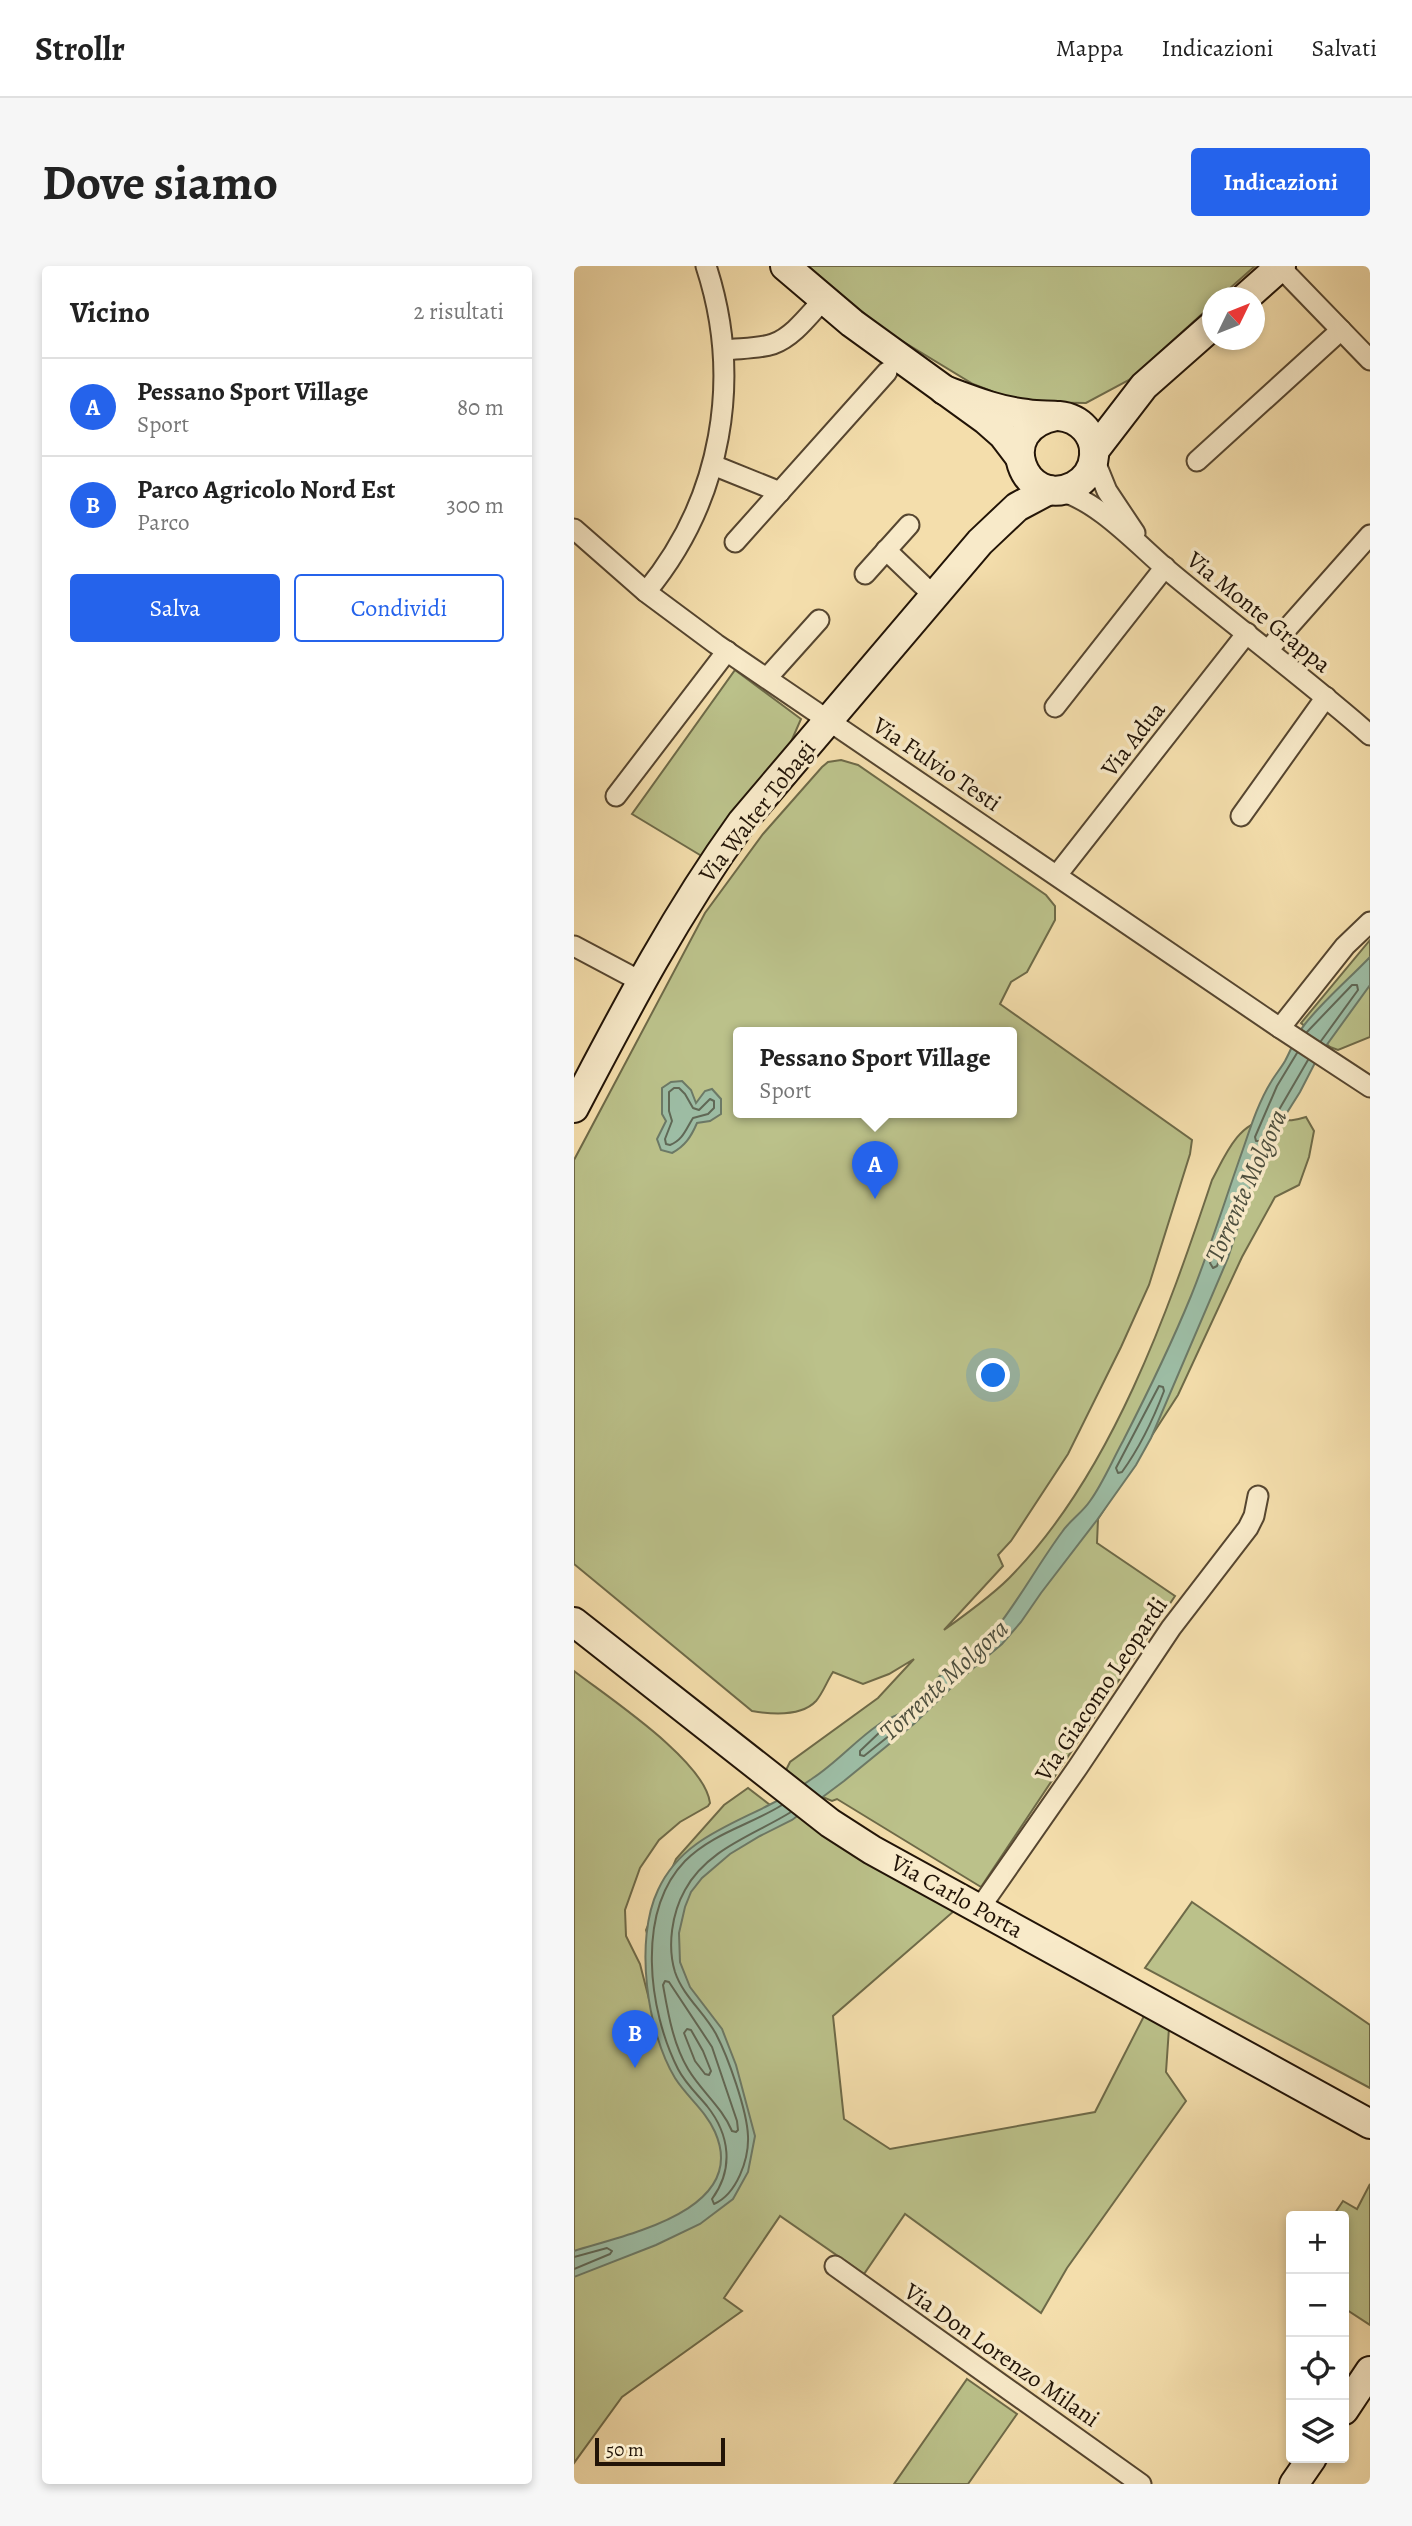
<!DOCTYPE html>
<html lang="it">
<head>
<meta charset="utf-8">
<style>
  body { margin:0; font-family:Alegreya,serif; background:#f6f6f6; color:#222 }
  .controls { position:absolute; right:21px; bottom:21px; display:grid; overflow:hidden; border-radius:7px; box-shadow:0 4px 10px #0003 }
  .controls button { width:63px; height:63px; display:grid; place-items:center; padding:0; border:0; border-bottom:2px solid #e0e0e0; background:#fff; color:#222; font:35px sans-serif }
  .compass { position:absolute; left:628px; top:21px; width:63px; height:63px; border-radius:50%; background:#fff; box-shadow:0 4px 10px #0003; rotate:47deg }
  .scale { position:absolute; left:21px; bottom:18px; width:130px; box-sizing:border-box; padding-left:7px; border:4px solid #221407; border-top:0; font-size:19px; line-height:24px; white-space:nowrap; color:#221407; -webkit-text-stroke:5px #f8eac9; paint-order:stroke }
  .you { position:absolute; left:420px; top:1110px; width:24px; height:24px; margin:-18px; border:5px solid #fff; border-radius:50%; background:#1a73e8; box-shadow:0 0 0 10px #1a73e833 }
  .badge { display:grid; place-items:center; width:46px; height:46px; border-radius:50%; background:#2563eb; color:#fff; font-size:23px; font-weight:700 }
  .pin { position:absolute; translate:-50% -58px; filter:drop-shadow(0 2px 4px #0008) }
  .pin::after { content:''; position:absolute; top:37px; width:24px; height:21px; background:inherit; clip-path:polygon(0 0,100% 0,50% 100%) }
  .popup { position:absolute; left:159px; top:761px; width:284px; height:91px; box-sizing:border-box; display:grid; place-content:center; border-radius:7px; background:#fff; filter:drop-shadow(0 2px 5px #0005); font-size:23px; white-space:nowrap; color:#767676 }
  .popup b { font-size:26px; color:#222 }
  .popup::after { content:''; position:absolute; left:50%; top:100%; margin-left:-14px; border:14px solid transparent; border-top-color:#fff }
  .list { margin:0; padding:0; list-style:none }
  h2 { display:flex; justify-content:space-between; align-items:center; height:91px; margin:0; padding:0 28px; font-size:30px }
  h2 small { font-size:23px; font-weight:400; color:#767676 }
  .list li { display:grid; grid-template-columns:46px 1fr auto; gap:21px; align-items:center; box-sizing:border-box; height:98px; padding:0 28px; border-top:2px solid #e0e0e0 }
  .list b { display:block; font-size:26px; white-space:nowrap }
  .list p { margin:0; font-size:23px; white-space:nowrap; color:#767676 }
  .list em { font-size:23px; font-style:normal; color:#767676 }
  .actions { display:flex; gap:14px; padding:21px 28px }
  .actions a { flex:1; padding:16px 0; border:2px solid #2563eb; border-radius:7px; text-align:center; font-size:24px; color:#2563eb }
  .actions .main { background:#2563eb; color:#fff }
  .icon { flex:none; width:38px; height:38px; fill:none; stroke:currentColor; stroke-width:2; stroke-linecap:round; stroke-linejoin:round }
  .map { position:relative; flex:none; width:796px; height:2218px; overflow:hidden; border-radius:7px }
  header { display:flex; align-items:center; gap:42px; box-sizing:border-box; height:98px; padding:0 35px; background:#fff; border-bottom:2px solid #e0e0e0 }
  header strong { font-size:33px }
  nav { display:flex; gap:38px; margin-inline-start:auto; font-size:24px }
  .intro { display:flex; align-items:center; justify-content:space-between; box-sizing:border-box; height:168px; padding:0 42px }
  h1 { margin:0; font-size:49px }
  .button { padding:18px 32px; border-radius:7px; background:#2563eb; color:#fff; font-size:24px; font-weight:700 }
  main { display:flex; gap:42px; padding:0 42px }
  aside { flex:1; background:#fff; border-radius:7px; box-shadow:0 4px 10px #0003 }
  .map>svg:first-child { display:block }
</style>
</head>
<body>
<header>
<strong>Strollr</strong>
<nav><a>Mappa</a><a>Indicazioni</a><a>Salvati</a></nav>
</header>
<div class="intro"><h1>Dove siamo</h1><a class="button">Indicazioni</a></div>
<main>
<aside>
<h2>Vicino<small>2 risultati</small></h2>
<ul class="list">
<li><span class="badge">A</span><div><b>Pessano Sport Village</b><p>Sport</p></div><em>80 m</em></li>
<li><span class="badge">B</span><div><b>Parco Agricolo Nord Est</b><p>Parco</p></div><em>300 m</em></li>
</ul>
<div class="actions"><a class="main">Salva</a><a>Condividi</a></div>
</aside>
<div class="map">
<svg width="796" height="2218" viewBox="0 0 796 2218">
  <rect width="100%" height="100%" fill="#f4deac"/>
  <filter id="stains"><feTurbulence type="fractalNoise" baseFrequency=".00286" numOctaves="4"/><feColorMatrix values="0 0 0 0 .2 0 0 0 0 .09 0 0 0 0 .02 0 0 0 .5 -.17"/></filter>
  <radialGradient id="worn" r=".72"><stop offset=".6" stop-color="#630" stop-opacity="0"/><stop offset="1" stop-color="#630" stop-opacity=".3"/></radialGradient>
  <!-- green -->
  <g fill="#bbc18a" stroke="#6e6a48" stroke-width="2" fill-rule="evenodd">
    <path d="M234,0H681L646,31L638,32V39L555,114L512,137L446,136L399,118L310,64Z"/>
    <path d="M161,404L227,453L213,485L131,592L58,548Z"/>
    <path d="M267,494L284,499L472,629L481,640V654L453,706L437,716L426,738L618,874L616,888L575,1019L547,1081L494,1188L437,1275L424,1289L429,1300L370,1364C391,1349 423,1326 440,1307C538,1205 594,1046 638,914C650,892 664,856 693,854C711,853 713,857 732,851L740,865L735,891L725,919L701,931L668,991L604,1129L524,1253L523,1277L601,1330L407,1621L263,1533L258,1535L225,1521L211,1506L216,1496L304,1432L340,1393L315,1408L289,1418L259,1406C253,1415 249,1427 242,1435C227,1451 196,1448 178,1445L0,1298V894L131,647L189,568L248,501L254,496ZM164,767H438V847H164Z"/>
    <path d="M796,674V771L764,784L756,781L727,757Z"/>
    <path d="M0,1405C35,1432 131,1495 136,1537L134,1540L106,1556L85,1574L66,1602L51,1644L52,1670L66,1698L75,1733L98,1750L72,1664L102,1593L150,1539L174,1522L213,1552L222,1548L380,1645L259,1750L270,1853L316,1883L521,1846L570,1750L595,1762L592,1806L612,1835L493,2002L467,2047L331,1948L290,2008L206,1950L150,2032L168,2045L48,2131L0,2197Z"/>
    <path d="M618,1636L796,1759V1822L571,1702Z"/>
    <path d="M796,1918V2059L770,2042V1950H759L769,1935L783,1943Z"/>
    <path d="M393,2113L443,2148L394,2218H320Z"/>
  </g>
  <!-- water -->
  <g fill="#9dbda5" stroke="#6c7966" stroke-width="2">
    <path d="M796,691V719L744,791L726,826L687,888L654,992L577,1172L562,1199L523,1254L467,1327L447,1356L428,1378L384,1415L341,1457L270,1515L218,1554L186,1570L156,1588L128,1612L117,1626L111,1641L105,1667L106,1696L116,1721L148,1763L162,1799L181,1870L174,1906L159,1933L126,1958L82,1979L0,2011V1985C50,1969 176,1945 141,1866C132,1845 113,1831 101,1812C73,1766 60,1674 84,1624C106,1576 152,1561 195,1539C210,1532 225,1522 239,1512C262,1497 281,1475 304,1459C313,1452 324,1450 334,1443C348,1434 356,1418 369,1407C386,1393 407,1381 421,1364C445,1334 465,1297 488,1266C496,1254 508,1247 516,1235C529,1217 538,1195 549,1175C573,1128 597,1079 617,1030C636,983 651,934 668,886C676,863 684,837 697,816C701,809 707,802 711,795C718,782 722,769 731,758C750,734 775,713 796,691Z"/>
    <path d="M108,815L117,824L122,837L131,825L138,823L147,833V848L136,855L123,857C117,871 111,880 98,887L87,884L83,873L92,855L88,848V822L97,816Z"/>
  </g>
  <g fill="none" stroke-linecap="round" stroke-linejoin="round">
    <!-- shore -->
    <g stroke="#606856" stroke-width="2">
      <path d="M733,766L778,719H783L784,724L747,775"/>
      <path d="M723,787L703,820L681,871L682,875H686L692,866L734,794"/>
      <path d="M100,822H105L111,828L119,842L125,844L136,833L140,835V842L134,848L119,852C112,863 109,874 96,879L92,878L91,873L98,855L95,845V826Z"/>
      <path d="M655,946L660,949L643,1000L639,1002L636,997Z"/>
      <path d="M585,1120L589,1121L590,1125C579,1154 566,1181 548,1206L544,1207L542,1202Z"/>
      <path d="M318,1459L322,1461L321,1465L290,1490L286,1489V1485L307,1465Z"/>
      <path d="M208,1539C176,1559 139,1567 111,1595C62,1646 74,1744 104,1803C111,1817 123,1828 133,1840C156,1869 160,1903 138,1933L140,1938C163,1928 175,1893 174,1870C173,1844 154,1791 142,1768C130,1746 109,1730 101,1706C93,1680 98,1647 111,1624C133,1583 180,1569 217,1546"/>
      <path d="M91,1715L95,1716L138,1781L163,1855L164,1864L162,1866L158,1865C148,1841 127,1825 114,1803C99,1778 94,1747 89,1719Z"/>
      <path d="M113,1763L117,1764L129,1785L137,1805L135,1809L131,1808L121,1795L110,1767Z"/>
      <path d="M0,1991L33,1982L38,1985L36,1988L0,2003"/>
    </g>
    <!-- street casing -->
    <g stroke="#564630" stroke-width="23">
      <g id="street">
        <path d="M706,1L796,94"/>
        <path d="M150,84C166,82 184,83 199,78C219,71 235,49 249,34"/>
        <path d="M520,193L533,225L561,267"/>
        <path d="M623,195L767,64"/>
        <path d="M139,199L206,226"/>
        <path d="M484,225C522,232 566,281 596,306C662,361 731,412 796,469"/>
        <path d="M0,263L72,326L142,378L706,762L796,821"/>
        <path d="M161,276L313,106"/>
        <path d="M312,284L360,330"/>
        <path d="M291,308L335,259"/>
        <path d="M72,326C148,234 169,113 132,0"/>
        <path d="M694,384L796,269"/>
        <path d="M193,412L245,354"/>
        <path d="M481,441L591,301"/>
        <path d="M42,530L153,385"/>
        <path d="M667,550L752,431"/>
        <path d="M483,609L673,367"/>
        <path d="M0,680L66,715"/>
        <path d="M706,762L771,680L796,656"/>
        <path d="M405,1643L504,1501L597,1362L674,1262L680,1250L684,1230"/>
        <path d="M261,2000L567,2218"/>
      </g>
    </g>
    <!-- secondary casing -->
    <g stroke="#221407" stroke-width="32">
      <g id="secondary">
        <path d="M211,0L278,57L412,154L429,169L445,190"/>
        <path d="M671,32L707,0"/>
        <path d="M370,124C397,134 424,145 453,148C464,150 475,149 485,150C506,152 522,169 520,190C519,203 511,214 500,220C450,245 417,162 482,150"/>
        <path d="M520,185L570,120L638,60"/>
        <path d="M0,842C53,741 101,649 168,556L406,276L443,241L475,224"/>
        <path d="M0,1356L256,1557L298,1584L796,1858"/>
        <path d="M770,2144L796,2105"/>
        <path d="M720,2218L738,2192"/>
      </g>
    </g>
    <!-- street -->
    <use href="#street" stroke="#f8eac9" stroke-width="19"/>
    <!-- secondary -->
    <use href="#secondary" stroke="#f8eac9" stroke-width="28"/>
  </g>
  <g text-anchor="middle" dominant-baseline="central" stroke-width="7" stroke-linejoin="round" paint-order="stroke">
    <!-- street labels -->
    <g font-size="24" fill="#221407" stroke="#f8eac9">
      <text transform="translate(685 346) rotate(39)">Via Monte Grappa</text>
      <text transform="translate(559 473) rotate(-52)">Via Adua</text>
      <text transform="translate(363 498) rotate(34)">Via Fulvio Testi</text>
      <text transform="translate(183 545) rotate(-52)">Via Walter Tobagi</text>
      <text transform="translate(527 1423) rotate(-56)">Via Giacomo Leopardi</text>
      <text transform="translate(383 1630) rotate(29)">Via Carlo Porta</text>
      <text transform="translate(428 2089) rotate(35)">Via Don Lorenzo Milani</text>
    </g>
    <!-- water labels -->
    <g font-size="26" font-style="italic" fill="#4d4f3e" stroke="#f8eac9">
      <text transform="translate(672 920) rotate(-66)">Torrente Molgora</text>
      <text transform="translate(370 1414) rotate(-43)">Torrente Molgora</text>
    </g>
  </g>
  <rect width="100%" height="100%" filter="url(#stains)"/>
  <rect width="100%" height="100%" fill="url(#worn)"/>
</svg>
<div class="controls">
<button>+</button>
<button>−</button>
<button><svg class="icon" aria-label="locate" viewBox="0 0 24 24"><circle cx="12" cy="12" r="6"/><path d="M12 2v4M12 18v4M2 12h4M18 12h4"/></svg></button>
<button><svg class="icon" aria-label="layers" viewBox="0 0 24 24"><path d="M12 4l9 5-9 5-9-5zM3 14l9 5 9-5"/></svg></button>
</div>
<svg class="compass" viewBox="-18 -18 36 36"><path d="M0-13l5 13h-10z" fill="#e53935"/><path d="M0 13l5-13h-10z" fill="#767676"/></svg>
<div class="scale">50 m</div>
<div class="you"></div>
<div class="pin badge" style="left:301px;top:933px">A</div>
<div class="popup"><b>Pessano Sport Village</b>Sport</div>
<div class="pin badge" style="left:61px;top:1802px">B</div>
</div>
</main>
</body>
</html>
